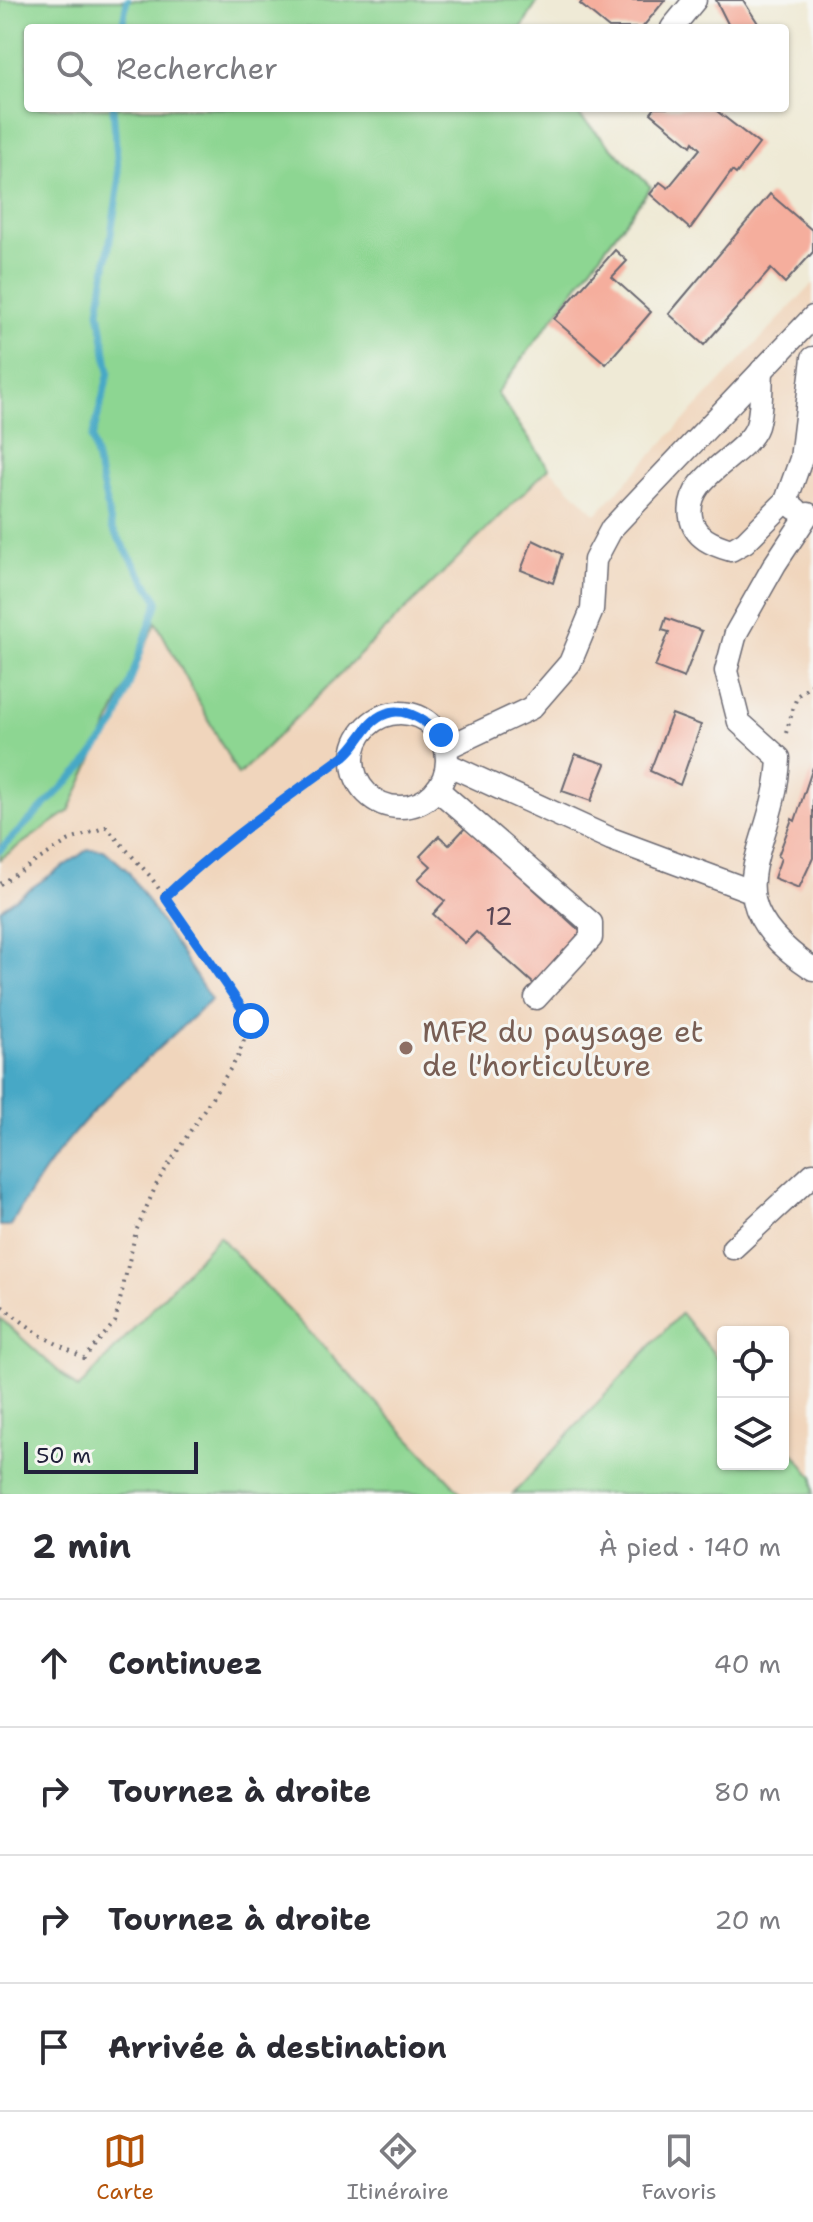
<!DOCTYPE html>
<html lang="fr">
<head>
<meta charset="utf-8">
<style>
  body { margin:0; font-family:"Shantell Sans",sans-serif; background:#f2f2f3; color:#2b2b33 }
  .controls { position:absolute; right:24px; bottom:24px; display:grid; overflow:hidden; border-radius:8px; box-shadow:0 2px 6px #0004 }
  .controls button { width:72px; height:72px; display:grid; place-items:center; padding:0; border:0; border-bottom:2px solid #e1e1e2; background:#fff; color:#2b2b33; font:40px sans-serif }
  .scale { position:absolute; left:24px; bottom:20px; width:174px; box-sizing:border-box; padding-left:8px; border:4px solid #22223b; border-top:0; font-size:22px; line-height:28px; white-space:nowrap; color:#22223b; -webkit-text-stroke:6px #f6f6f2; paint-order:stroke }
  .stop { position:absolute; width:24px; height:24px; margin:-18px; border:6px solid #1a73e8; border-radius:50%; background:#fff }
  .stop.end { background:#1a73e8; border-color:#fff; box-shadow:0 2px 8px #0008 }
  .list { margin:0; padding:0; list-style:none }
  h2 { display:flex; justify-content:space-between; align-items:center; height:104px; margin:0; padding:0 32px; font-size:34px }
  h2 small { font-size:26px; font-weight:400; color:#7c7c81 }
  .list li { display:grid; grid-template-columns:52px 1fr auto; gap:24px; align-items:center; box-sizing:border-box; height:128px; padding:0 32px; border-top:2px solid #e1e1e2 }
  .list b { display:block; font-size:30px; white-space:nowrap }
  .list em { font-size:26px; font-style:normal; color:#7c7c81 }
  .icon { flex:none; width:44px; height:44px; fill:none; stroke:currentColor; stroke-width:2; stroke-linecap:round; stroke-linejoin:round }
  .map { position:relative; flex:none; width:813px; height:1494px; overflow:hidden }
  .search { position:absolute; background:#fff; box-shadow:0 2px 6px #0004; left:24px; right:24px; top:24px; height:88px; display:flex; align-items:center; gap:20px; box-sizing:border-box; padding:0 28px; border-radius:8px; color:#7c7c81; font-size:30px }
  .sheet { height:616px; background:#fff }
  nav { display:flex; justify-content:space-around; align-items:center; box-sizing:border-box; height:112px; border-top:2px solid #e1e1e2; background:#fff; font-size:22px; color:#7c7c81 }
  nav a { display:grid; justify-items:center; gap:4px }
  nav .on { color:#b45309 }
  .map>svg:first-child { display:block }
</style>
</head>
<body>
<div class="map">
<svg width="813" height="1494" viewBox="0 0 813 1494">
  <rect width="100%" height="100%" fill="#f6f6f2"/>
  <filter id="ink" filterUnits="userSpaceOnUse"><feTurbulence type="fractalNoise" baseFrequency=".0125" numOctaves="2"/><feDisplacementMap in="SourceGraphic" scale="16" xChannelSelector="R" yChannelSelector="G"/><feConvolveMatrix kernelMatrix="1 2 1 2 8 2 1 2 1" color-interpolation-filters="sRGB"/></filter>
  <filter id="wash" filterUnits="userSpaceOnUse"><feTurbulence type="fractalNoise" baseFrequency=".006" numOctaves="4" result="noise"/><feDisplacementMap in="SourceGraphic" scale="32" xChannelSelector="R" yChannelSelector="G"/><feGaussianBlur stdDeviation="1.8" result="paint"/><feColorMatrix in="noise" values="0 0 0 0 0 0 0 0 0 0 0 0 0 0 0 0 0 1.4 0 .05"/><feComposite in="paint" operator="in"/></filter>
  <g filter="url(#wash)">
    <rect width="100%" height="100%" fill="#efead6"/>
    <!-- built -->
    <path fill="#f0d5bc" d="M813,283V1477L783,1440V1332H723V1365L681,1313L513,1494H462L219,1236L78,1390L0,1318V859L69,811L157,621L239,775L549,468L596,514Z"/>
    <!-- green -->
    <g fill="#8dd692" stroke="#587c66" stroke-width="2">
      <path d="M0,0H538L522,28H28V108H572L651,187L497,393L549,468L238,775L156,622L69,811L0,859Z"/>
      <path d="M219,1236L462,1494H0V1318L78,1389Z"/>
      <path d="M681,1313L723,1365V1464H783V1440L813,1477V1494H513Z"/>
    </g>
    <!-- water -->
    <path fill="#46a8c6" stroke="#346580" stroke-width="2" d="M89,849L104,850L128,871L211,1000C133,1073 61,1129 11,1226H0V909Z"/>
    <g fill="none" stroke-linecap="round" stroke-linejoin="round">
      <!-- stream -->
      <g stroke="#46a8c6" stroke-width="7">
        <path d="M122,28L127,0"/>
        <path d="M0,850L84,766L116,723L158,601L112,528L92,439L109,372L99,311L119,183L113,108"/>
      </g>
    </g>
    <g id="blocks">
      <!-- building -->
      <g fill="#f5ae9d">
        <path d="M583,0H665L642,28H609L580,4Z"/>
        <path d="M716,0H743L761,28H730Z"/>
        <path d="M655,108H713L759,144L736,174L732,171L690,229L650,194L660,182L668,188L700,149L693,142L691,146L651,113Z"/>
        <path d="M770,194L813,231V252L785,283L771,269L704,345L669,314Z"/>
        <path d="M615,250L627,261L612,277L651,312L606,364L554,319Z"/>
        <path d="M533,540L562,554L553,583L521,570Z"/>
        <path d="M666,618L702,631L684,678L655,667L669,632L662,630Z"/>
        <path d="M672,714L701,725L680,785L650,771Z"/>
        <path d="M575,754L606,764L591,801L562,791Z"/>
        <path d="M813,767V858L799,888L774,878L781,858L778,856L792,819L795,821Z"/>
        <path d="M466,827L581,932L534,984L476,932L465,943L433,914L445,901L418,879L431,866L420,856L439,836L449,845Z"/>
      </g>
    </g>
  </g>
  <g filter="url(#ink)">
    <use href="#blocks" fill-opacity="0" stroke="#6a6871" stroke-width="2"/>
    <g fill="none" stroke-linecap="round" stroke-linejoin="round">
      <!-- minor casing -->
      <g stroke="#6a6871" stroke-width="25">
        <g id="minor">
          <path d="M672,28L695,0"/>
          <path d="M762,370C761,388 762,409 757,426C747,456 684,475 691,517C694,538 714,545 731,550L745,542L786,501"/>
          <path d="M796,509L786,501L801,459L813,358"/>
          <path d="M808,514L775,564L736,633L726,671L739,722L779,758C775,855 704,895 813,969"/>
          <circle cx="400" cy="760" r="47"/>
          <path d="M446,748L531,708L570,663L592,610L595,560L612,528L813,317"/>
          <path d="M449,765L611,839L751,891"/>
          <path d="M437,789L591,923V938L536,998"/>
          <path d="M733,1248L813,1174"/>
        </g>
      </g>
      <!-- path -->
      <g stroke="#6a6871" stroke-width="4" stroke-dasharray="2 6" stroke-linecap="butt">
        <path d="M786,733L797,696L813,684"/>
        <path d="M0,884L68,841L106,827L150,876L251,1021L238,1057L158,1181L136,1231L115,1322L84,1358L40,1335L0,1305"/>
        <path d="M165,897L202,862L353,749"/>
      </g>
      <!-- minor -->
      <use href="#minor" stroke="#fff" stroke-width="22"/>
    </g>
  </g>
  <g fill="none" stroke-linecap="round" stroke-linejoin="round" filter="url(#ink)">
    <!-- route -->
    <path stroke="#1a73e8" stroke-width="10" d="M251,1021L165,897C220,844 283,801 344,756C362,742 366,717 392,712C410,709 429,724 441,735"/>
  </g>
  <!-- markers -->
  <circle fill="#8d6e63" stroke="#f6f6f2" stroke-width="3" cx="406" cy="1048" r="8"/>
  <g text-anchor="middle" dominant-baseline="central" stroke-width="6" stroke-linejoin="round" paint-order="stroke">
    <!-- number labels -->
    <g font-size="26" fill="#574554">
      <text x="499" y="915">12</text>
    </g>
    <!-- education labels -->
    <g font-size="30" fill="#785e54" stroke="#f6f6f2" text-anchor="start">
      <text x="422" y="1031">MFR du paysage et<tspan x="422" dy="34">de l'horticulture</tspan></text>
    </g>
  </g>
</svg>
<div class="controls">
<button><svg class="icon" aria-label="locate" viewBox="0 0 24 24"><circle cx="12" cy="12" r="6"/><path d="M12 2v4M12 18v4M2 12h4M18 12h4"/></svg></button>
<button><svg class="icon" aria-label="layers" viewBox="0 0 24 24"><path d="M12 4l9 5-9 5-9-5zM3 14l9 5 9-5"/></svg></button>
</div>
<div class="scale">50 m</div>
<div class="stop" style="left:251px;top:1021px"></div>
<div class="stop end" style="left:441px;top:735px"></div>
<div class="search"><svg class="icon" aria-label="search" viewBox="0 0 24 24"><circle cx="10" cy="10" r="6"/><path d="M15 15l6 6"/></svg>Rechercher</div>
</div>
<section class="sheet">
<h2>2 min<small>À pied · 140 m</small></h2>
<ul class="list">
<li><svg class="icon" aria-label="ahead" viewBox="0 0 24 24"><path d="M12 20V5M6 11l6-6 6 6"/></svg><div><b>Continuez</b></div><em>40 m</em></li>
<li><svg class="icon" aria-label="right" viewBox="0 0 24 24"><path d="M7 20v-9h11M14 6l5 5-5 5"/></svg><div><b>Tournez à droite</b></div><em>80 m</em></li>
<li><svg class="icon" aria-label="right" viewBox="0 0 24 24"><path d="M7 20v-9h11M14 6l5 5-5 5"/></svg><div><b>Tournez à droite</b></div><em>20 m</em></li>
<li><svg class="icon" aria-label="arrive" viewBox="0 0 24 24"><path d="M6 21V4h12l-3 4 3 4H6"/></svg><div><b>Arrivée à destination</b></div></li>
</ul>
</section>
<nav>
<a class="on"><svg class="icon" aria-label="map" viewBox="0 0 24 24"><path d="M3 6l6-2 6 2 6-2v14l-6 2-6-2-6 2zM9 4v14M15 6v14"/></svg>Carte</a>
<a><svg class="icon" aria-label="directions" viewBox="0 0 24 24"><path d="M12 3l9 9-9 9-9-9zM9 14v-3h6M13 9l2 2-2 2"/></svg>Itinéraire</a>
<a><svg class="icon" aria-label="saved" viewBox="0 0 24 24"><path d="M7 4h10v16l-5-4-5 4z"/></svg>Favoris</a>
</nav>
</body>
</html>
